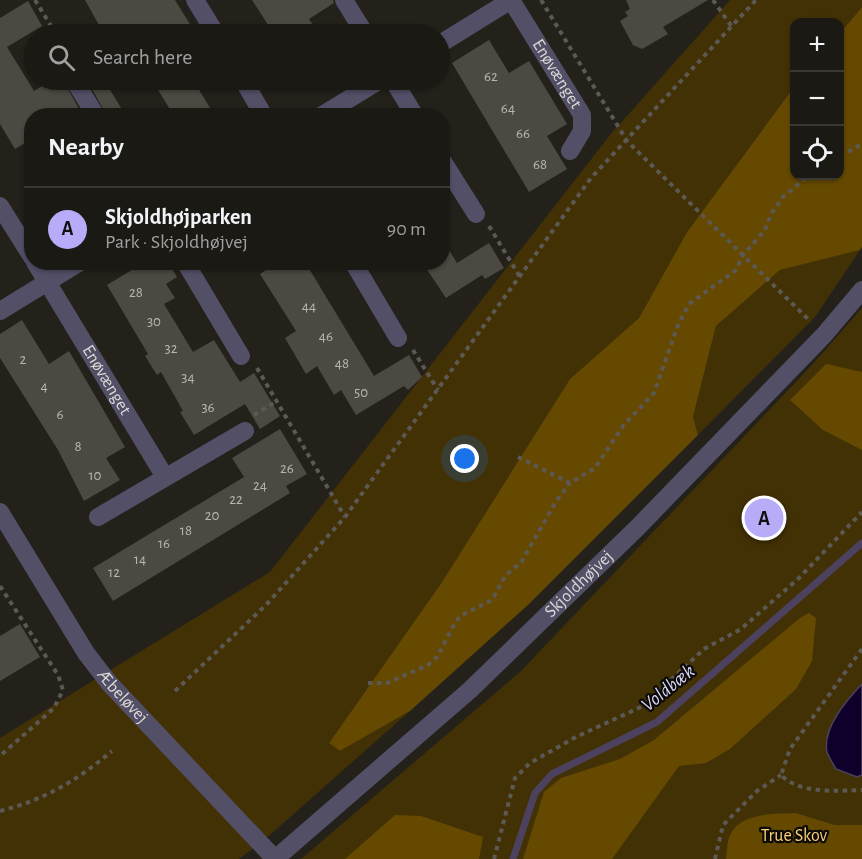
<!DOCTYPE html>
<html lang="en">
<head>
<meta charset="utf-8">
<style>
  body { margin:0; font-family:"Alegreya Sans",sans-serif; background:#24221d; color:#f1f3f6 }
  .controls { position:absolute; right:18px; top:18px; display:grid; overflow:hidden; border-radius:12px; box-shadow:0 2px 4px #0004 }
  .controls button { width:54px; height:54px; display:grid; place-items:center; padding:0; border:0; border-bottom:2px solid #393834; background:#1b1914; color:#f1f3f6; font:30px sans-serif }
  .you { position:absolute; left:465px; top:459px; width:21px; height:21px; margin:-15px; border:4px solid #fff; border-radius:50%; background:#1a73e8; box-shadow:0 0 0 9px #1a73e833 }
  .badge { display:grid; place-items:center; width:39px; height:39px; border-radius:50%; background:#b8abf7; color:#111; font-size:20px; font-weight:700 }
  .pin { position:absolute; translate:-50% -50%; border:3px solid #fff; box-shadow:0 2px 6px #0006 }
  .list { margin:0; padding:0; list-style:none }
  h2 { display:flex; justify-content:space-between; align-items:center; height:78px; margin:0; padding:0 24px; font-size:26px }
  h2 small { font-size:20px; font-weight:400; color:#a0a0a0 }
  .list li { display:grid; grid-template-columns:39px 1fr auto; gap:18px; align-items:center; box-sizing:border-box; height:84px; padding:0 24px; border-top:2px solid #393834 }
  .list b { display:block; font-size:22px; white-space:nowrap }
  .list p { margin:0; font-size:20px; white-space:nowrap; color:#a0a0a0 }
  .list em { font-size:20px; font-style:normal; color:#a0a0a0 }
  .icon { flex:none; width:33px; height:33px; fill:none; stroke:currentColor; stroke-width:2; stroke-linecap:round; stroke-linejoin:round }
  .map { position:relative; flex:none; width:862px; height:859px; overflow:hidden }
  .search { position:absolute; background:#1b1914; box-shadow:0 2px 4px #0004; left:24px; top:24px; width:426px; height:66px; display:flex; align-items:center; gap:15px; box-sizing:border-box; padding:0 21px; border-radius:33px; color:#a0a0a0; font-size:22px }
  .panel { position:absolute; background:#1b1914; box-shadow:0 2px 4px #0004; left:24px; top:108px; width:426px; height:162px; border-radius:24px }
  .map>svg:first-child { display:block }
</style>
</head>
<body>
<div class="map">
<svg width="862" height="859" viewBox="0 0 862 859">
  <rect width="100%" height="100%" fill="#24211b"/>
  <!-- green -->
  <g fill="#433106">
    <path d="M730,0H862V7L840,33V22H794V87L687,232L639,318L570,379L442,582L329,743L340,751L410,711L263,841L239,859H0V738L270,572L610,135Z"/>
    <path d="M860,250L815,317L698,435L693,417L716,326L780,270Z"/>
    <path d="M862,308V825H835L796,813L730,835L726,859H301L521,671L811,366Z"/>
  </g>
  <!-- forest -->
  <g fill="#654900">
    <path d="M862,7V247L860,250L780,270L716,326L693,417L698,435L529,604L410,711L340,751L329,743L442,582L570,379L639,318L687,232L794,87V176H840V33Z"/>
    <path d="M826,364L862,372V450L823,430L790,400Z"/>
    <path d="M809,613L816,618L812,661L796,689L730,749L706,763L679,766L612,859H523L544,792L561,778L620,759L654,740L800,618Z"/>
    <path d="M796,813L835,825H862V859H726C727,852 727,842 730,835C741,812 775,814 796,813Z"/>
    <path d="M395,815L421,816L483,837L479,859H345Z"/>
  </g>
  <!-- water -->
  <path fill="#0e002b" stroke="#4c415e" stroke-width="1.5" d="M862,684V775L857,777L836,769C833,764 829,757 827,752C822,728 847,700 862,684Z"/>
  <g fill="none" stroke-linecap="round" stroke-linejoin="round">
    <!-- stream -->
    <path stroke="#4c415e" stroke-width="7" d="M513,859L535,793L552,774L657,722L862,543"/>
  </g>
  <!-- building -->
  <g fill="#4c4842">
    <path d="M85,0H175L196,34H104Z"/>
    <path d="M252,0H333L334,3L309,19L319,34H274Z"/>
    <path d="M626,0H708L663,27L668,34L642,49L633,45L620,21L628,16L625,12L630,9Z"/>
    <path d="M28,1L42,26L7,47L34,91L52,80H63L83,116H32V139L15,149L0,124V18Z"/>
    <path d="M489,40L509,73L529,61L567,124L547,136L567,169L529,192L452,63Z"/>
    <path d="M87,80H104L126,116H107Z"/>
    <path d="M152,80H193L215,116H174Z"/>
    <path d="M442,239L457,263L489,243L504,268L485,279L482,275L446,298L422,262H442Z"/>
    <path d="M145,262H168L177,277L166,284L175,298L164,304L193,352L214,340L240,382L254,373L280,416L260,429L245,404L194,435L180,412L183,411L178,402L161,372L157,375L145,356L148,354L107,285Z"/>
    <path d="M264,262H305L374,376L409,355L422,377L408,390L404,386L356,415L341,390L334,395L317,366L306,374L285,338L296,331L260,274L268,269Z"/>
    <path d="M22,320L49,364L69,351L125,447L106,458L120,480L84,501L58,450L0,358V334Z"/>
    <path d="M280,429L307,474L286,486L290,493L113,601L93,568L244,477L232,458Z"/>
    <path d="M20,624L40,657L0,681V636Z"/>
  </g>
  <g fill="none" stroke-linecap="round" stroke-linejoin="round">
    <!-- path -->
    <g stroke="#5c5954" stroke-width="4" stroke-dasharray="4.5 4.5" stroke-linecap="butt">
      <path d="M35,0L56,34"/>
      <path d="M541,0L627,141L811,322"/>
      <path d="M713,0L732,27"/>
      <path d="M840,156L862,144"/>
      <path d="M489,226L520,277"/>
      <path d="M413,350L438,390"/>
      <path d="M257,368L345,517"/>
      <path d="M254,415L277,401"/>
      <path d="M518,457L570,483L595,468L623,426L654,393L678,325L689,304L736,270L743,255L765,230L771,214L783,197L808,176"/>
      <path d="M0,586L58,675L63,690L54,708L0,756"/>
      <path d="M862,649L790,749L781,775C799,794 837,791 862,790"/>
      <path d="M368,683H387L428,665L437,657L456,621L462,615L492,600L505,576L522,561L555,503L570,483"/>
      <path d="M175,691L266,605L345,517L591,178L756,0"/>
      <path d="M0,811C44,800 78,780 112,751"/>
      <path d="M494,859L515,778L530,763L576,737L643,706L704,649L741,629L799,578L862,512"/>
      <path d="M715,859L723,825L757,791L781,775"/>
    </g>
    <!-- minor -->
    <g stroke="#524f67" stroke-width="18">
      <path d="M195,0L216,34"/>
      <path d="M344,0L365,34"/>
      <path id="s1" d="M511,0L582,115V131L570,151"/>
      <path d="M440,44L511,0"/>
      <path d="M74,80L96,116"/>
      <path d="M243,80L264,116"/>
      <path d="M393,80L415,116"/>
      <path d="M321,116L380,80"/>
      <path d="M442,160L476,214"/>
      <path d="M0,206L32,257"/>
      <path id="s2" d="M35,262L165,477"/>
      <path d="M185,262L241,356"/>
      <path d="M353,262L398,338"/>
      <path d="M0,311L80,262"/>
      <path id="s3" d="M0,512L86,653L109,683L275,859"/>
      <path d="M98,517L245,431"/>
      <path id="s4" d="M275,859L470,690L637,528L824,335L862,290"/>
    </g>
  </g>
  <g text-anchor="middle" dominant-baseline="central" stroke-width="4.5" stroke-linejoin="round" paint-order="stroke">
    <!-- number labels -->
    <g font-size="15" fill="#b8b6b1">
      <text x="491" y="76">62</text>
      <text x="508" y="108">64</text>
      <text x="523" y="133">66</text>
      <text x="540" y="164">68</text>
      <text x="136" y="292">28</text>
      <text x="309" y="306">44</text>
      <text x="154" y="321">30</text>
      <text x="326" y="336">46</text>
      <text x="171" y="348">32</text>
      <text x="23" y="359">2</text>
      <text x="342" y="363">48</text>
      <text x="188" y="377">34</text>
      <text x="44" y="386">4</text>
      <text x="361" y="392">50</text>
      <text x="208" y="407">36</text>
      <text x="60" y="414">6</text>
      <text x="78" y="446">8</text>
      <text x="287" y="468">26</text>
      <text x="95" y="475">10</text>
      <text x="260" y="485">24</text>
      <text x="236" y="499">22</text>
      <text x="212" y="515">20</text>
      <text x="186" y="530">18</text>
      <text x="164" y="543">16</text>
      <text x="140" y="559">14</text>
      <text x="114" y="572">12</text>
    </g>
    <!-- street labels -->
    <g font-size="18" fill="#dcdad6" stroke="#0c0b08">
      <text stroke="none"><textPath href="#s1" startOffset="87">Enøvænget</textPath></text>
      <text stroke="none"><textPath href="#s2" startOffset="138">Enøvænget</textPath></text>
      <text stroke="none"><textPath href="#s4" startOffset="410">Skjoldhøjvej</textPath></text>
      <text stroke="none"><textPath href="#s3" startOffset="222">Æbeløvej</textPath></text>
    </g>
    <!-- park labels -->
    <g font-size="18" fill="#fbcf76" stroke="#0c0b08">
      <text x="794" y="836">True Skov</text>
    </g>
    <!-- water labels -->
    <g font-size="20" font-style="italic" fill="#dad6f8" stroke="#0c0b08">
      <text transform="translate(668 688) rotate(-39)">Voldbæk</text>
    </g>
  </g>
</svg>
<div class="controls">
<button>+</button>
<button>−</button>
<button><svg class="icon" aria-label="locate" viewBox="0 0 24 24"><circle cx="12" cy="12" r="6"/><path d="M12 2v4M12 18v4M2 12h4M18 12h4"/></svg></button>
</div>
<div class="you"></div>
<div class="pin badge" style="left:764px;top:518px">A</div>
<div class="search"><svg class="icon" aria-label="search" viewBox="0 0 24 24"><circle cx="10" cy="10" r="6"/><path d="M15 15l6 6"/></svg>Search here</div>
<section class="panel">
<h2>Nearby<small></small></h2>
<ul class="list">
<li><span class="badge">A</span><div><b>Skjoldhøjparken</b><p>Park · Skjoldhøjvej</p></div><em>90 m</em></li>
</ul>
</section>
</div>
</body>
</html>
